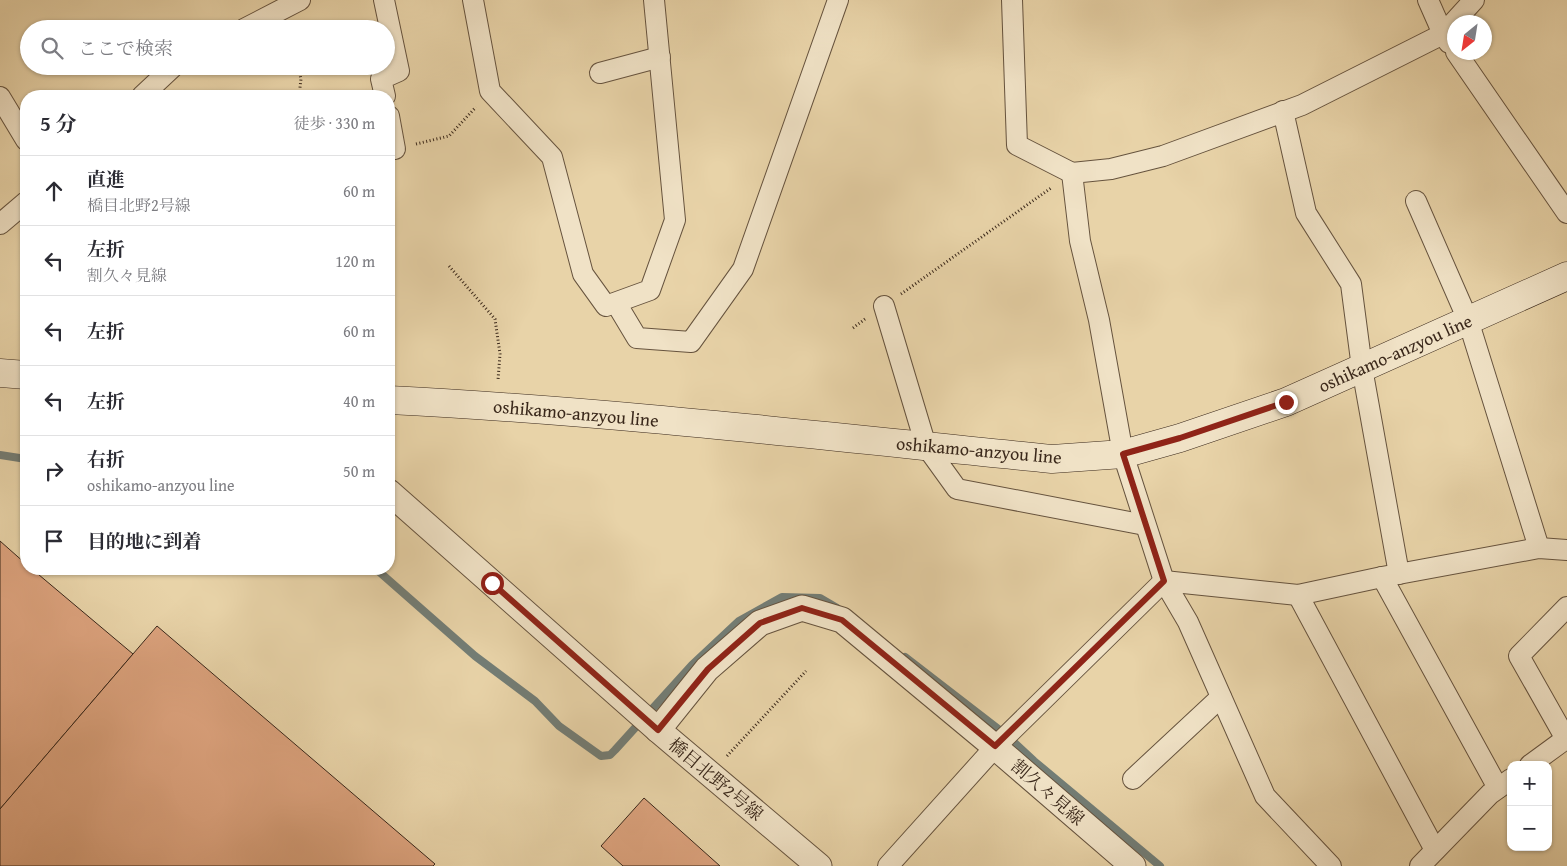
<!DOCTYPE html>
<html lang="ja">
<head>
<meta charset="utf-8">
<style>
  body { margin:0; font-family:"Gentium Book Plus","Noto Serif JP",serif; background:#f2f2f3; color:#2b2b33 }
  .controls { position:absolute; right:15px; bottom:15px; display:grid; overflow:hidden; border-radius:10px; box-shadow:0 1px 4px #0004 }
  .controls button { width:45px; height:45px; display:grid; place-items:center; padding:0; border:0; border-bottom:1px solid #e1e1e2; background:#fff; color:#2b2b33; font:25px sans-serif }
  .compass { position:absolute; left:1447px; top:15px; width:45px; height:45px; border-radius:50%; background:#fff; box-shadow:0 1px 4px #0004; rotate:210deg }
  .stop { position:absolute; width:15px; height:15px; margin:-11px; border:4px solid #8f2418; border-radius:50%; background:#fff }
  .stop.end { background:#8f2418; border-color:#fff; box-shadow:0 1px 5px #0008 }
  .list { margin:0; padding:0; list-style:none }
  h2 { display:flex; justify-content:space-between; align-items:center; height:65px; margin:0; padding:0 20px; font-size:21px }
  h2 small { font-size:16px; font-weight:400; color:#7c7c81 }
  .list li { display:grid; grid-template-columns:32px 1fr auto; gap:15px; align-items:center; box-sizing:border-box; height:70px; padding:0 20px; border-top:1px solid #e1e1e2 }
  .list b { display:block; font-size:19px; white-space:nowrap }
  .list p { margin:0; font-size:16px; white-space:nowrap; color:#7c7c81 }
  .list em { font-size:16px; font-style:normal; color:#7c7c81 }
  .icon { flex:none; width:28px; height:28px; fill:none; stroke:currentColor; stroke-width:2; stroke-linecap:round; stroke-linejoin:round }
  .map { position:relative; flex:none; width:1567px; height:866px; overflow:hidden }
  .search { position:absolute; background:#fff; box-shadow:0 1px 4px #0004; left:20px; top:20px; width:375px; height:55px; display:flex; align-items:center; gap:12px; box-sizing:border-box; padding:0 18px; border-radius:28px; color:#7c7c81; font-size:19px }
  .panel { position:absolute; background:#fff; box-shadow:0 1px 4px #0004; left:20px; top:90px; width:375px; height:485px; border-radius:20px }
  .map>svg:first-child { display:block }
</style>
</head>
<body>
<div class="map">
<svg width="1567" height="866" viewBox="0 0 1567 866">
  <rect width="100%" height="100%" fill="#e8d3a8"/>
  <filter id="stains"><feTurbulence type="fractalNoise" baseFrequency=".004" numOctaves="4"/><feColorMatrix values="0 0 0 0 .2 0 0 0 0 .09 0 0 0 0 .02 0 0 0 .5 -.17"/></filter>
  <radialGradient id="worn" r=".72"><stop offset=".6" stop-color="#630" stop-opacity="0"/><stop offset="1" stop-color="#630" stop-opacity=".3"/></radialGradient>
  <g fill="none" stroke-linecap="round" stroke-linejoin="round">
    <!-- stream -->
    <g stroke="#737d75" stroke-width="8">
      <path d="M0,455L26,459"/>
      <path d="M376,569L475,656L535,701L559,726L601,756L610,755L615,750L692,665L739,621L782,597L820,598L837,608"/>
      <path d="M905,657L1006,735L1034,761L1160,866"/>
    </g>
  </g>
  <!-- building -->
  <g fill="#dba27d" stroke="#3a281b">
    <path d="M0,541L26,564V569H32L133,654L0,809Z"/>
    <path d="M157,626L435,864L433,866H0V809Z"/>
    <path d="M644,798L720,866H623L601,846Z"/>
  </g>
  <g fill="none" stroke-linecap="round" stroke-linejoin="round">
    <!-- minor casing -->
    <g stroke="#66533e" stroke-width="22">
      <g id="minor">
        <path d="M384,0L399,71L381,79L385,96"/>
        <path d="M473,0L490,91L552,157L583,274L606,306L650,290L675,220L654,0"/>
        <path d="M1012,0L1017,145L1072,173"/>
        <path d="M1428,0L1443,34L1449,43"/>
        <path d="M244,29L300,0"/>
        <path d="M1456,52L1567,213"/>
        <path d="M600,73L660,57"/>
        <path d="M142,96L174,66"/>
        <path d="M0,97L26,140"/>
        <path d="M1283,111L1306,213L1351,284L1362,368L1399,574"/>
        <path d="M389,116L395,149"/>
        <path d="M1416,201L1468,320L1539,548"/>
        <path d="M0,224L26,202"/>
        <path d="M616,303L637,338L691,342L743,269L838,0"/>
        <path d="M884,306L926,446L957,489L1145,525"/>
        <path d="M1382,577L1498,788"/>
        <path d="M1164,581L1298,595L1382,577L1539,548L1567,550"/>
        <path d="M1298,595L1435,850"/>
        <path d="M1566,739L1519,656L1567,607"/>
        <path d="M1530,765L1567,738"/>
        <path d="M1133,779L1221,697"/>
        <path d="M888,866L995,747L1164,581"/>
        <path d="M1331,866L1265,796L1188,622L1164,581L1123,454L1099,320L1080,241L1072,173L1111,169L1163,156L1302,105L1443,34L1474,0"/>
        <path d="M1420,866L1490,794L1511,779"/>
      </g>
    </g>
    <!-- tertiary casing -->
    <g stroke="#66533e" stroke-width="27">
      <g id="tertiary">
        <path d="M389,492L658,730L819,866"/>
        <path d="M658,730L707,669L760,623L802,608L842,620L995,747L1133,866"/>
      </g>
    </g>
    <!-- secondary casing -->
    <g stroke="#3a281b" stroke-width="29">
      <g id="secondary">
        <path d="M0,373L26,375"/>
        <path d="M389,400C610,411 831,437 1052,459L1123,454L1180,438L1286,402L1567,276"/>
      </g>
    </g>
    <!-- path -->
    <g stroke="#3a281b" stroke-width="3" stroke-dasharray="1 2.5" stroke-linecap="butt">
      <path d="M298,66L301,79L299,96"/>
      <path d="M416,144L449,136L476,107"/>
      <path d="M449,266L495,319L500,354L498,380"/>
      <path d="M901,294L1051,188"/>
      <path d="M853,328L865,319"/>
      <path d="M727,756L806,671"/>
    </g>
    <!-- minor -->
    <use href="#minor" stroke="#f0e2c6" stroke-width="20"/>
    <!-- tertiary -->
    <use href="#tertiary" stroke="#f0e2c6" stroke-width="25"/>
    <!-- secondary -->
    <use href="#secondary" stroke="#f0e2c6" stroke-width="28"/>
  </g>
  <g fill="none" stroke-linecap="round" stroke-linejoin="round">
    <!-- route -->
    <path stroke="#8f2418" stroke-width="6" d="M492,583L658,730L708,669L760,623L802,608L842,620L995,746L1164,581L1123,454L1180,438L1286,402"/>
  </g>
  <g text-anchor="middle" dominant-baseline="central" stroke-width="4" stroke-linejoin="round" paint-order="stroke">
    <!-- street labels -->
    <g font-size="18" fill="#3a281b" stroke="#f0e2c6">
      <text transform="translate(1395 353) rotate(-24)">oshikamo-anzyou line</text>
      <text transform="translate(576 413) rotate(5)">oshikamo-anzyou line</text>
      <text transform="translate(979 450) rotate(5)">oshikamo-anzyou line</text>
      <text transform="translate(716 779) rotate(40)">橋目北野2号線</text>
      <text transform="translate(1048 792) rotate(41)">割久々見線</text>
    </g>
  </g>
  <rect width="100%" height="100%" filter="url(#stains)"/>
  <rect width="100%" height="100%" fill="url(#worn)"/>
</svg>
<div class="controls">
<button>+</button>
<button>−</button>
</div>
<svg class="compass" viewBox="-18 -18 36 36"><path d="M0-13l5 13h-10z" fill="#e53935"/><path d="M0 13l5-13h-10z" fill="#7c7c81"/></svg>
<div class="stop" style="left:492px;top:583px"></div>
<div class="stop end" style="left:1286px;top:402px"></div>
<div class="search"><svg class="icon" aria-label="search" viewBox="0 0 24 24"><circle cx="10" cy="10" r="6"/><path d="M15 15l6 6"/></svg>ここで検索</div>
<section class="panel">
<h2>5 分<small>徒歩 · 330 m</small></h2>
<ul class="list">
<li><svg class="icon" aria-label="ahead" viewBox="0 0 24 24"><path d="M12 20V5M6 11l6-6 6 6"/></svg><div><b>直進</b><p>橋目北野2号線</p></div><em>60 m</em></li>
<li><svg class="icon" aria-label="left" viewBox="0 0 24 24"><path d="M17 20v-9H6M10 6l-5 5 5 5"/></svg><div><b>左折</b><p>割久々見線</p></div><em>120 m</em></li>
<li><svg class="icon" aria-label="left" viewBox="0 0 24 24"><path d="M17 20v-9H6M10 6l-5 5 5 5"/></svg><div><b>左折</b></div><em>60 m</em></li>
<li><svg class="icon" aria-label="left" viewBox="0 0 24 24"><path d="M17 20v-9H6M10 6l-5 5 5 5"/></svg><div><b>左折</b></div><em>40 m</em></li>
<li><svg class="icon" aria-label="right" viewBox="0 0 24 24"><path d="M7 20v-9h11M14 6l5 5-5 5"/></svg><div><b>右折</b><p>oshikamo-anzyou line</p></div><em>50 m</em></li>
<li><svg class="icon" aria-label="arrive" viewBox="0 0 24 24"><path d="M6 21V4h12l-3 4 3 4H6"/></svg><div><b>目的地に到着</b></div></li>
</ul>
</section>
</div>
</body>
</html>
